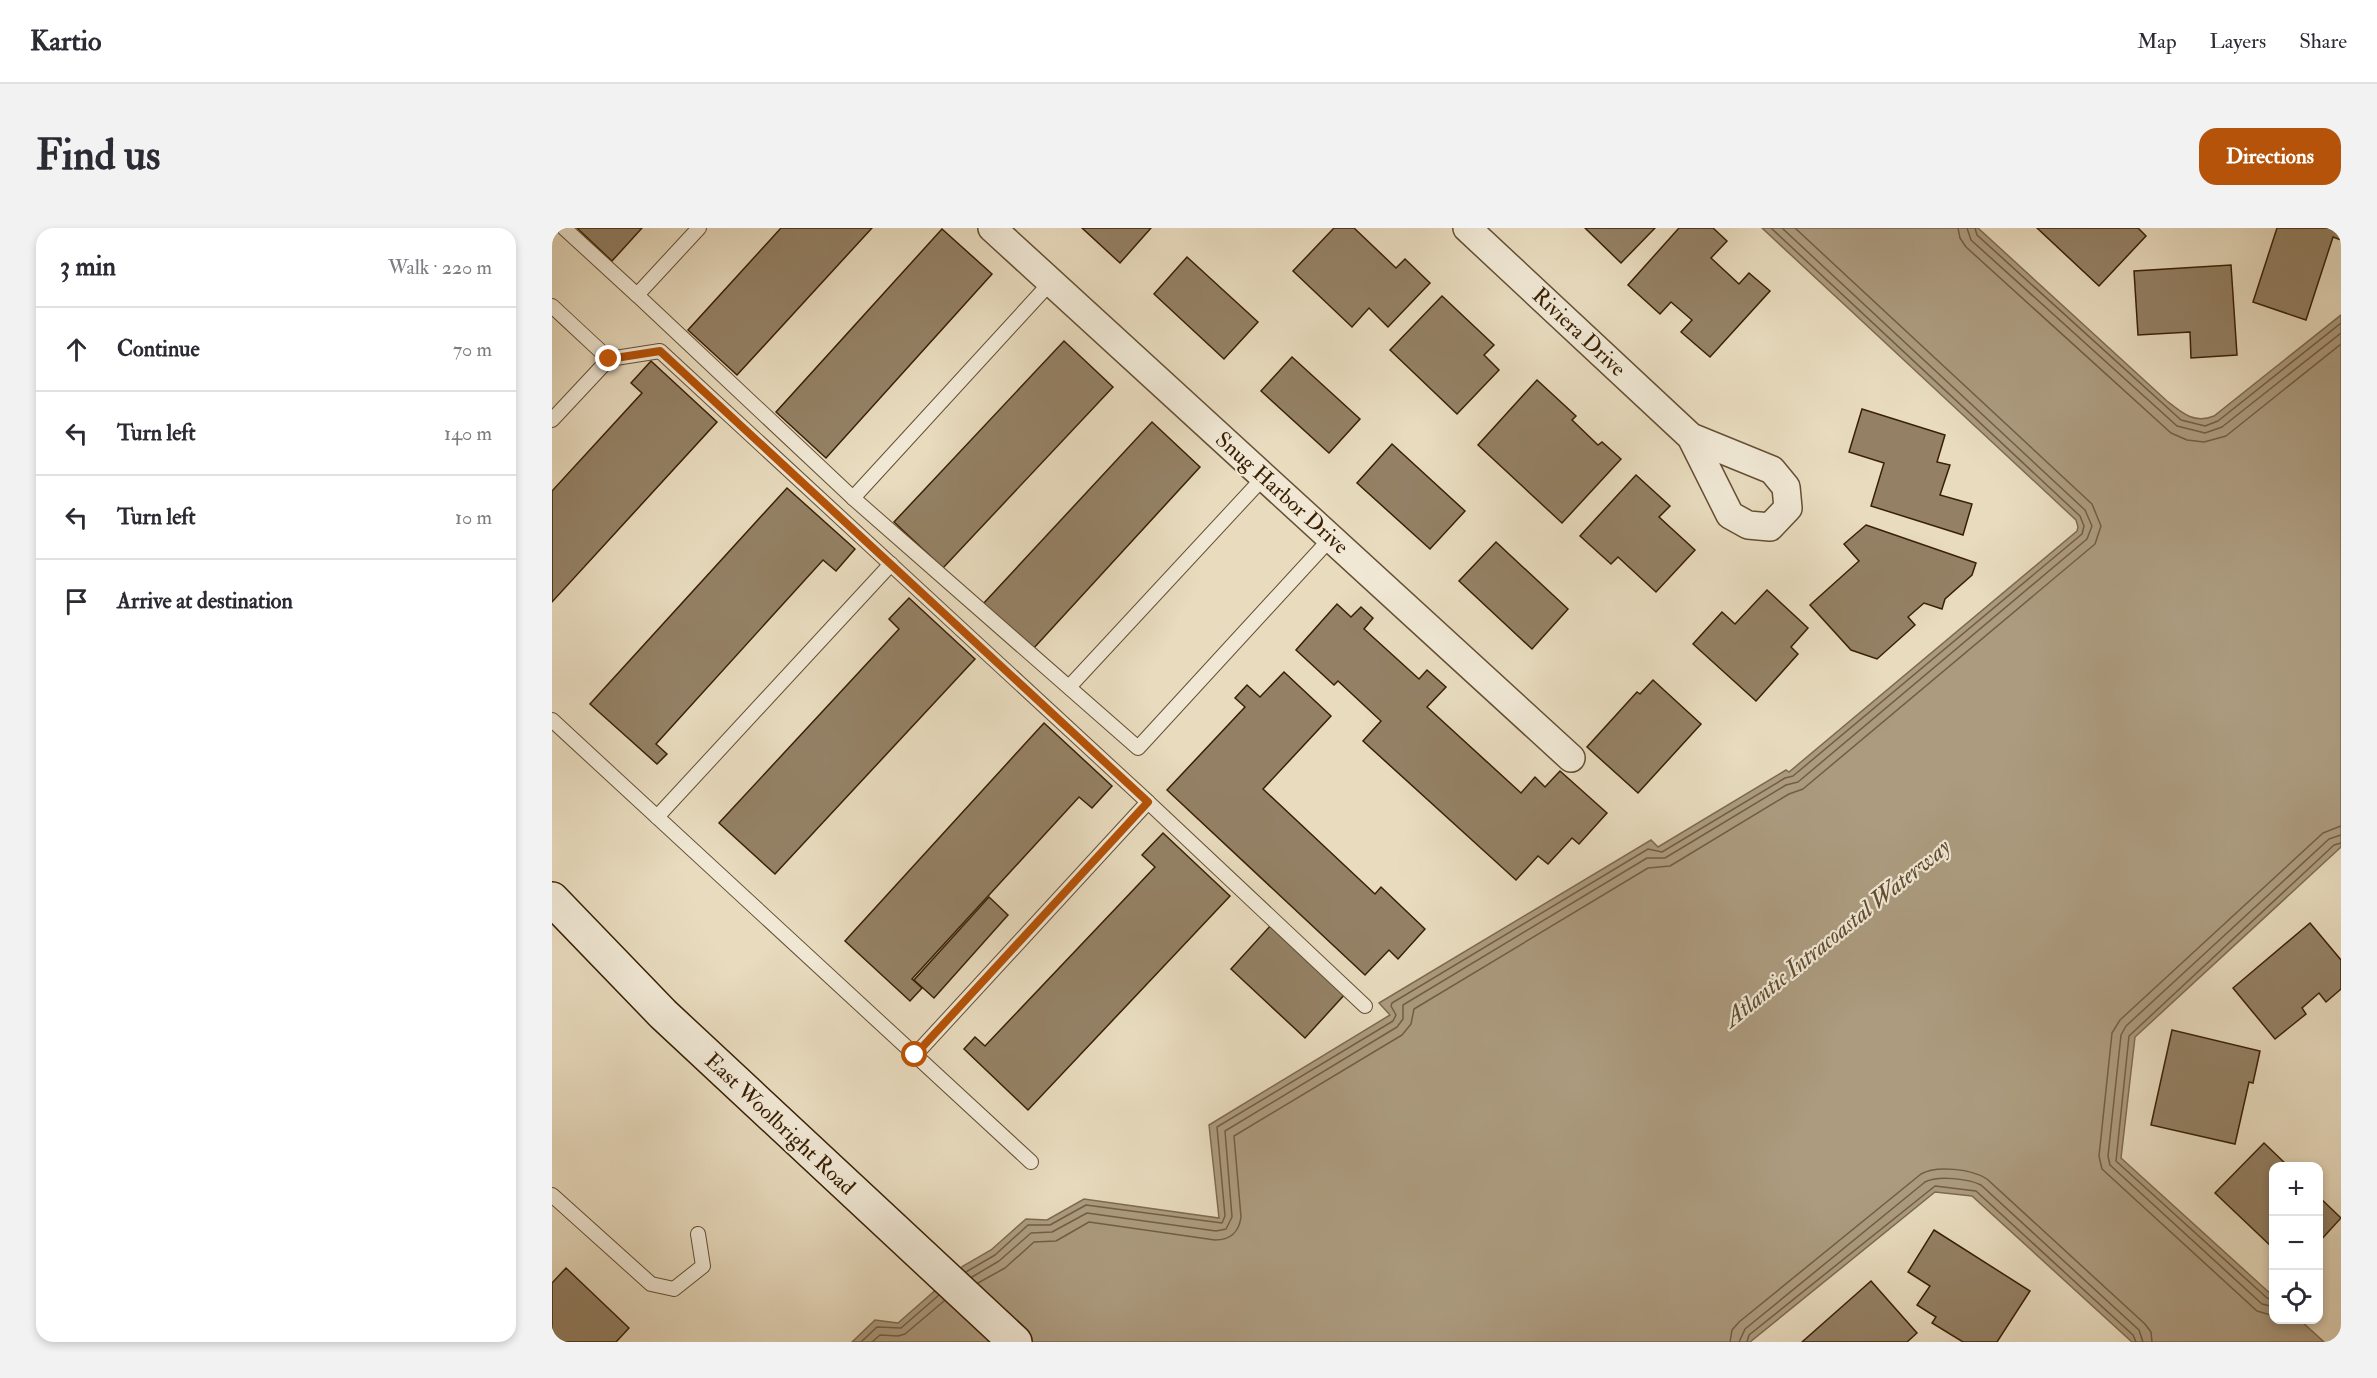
<!DOCTYPE html>
<html lang="en">
<head>
<meta charset="utf-8">
<style>
  body { margin:0; font-family:"IM FELL Double Pica",serif; background:#f2f2f3; color:#2b2b33 }
  .controls { position:absolute; right:18px; bottom:18px; display:grid; overflow:hidden; border-radius:12px; box-shadow:0 3px 9px #0003 }
  .controls button { width:54px; height:54px; display:grid; place-items:center; padding:0; border:0; border-bottom:2px solid #e1e1e2; background:#fff; color:#2b2b33; font:30px sans-serif }
  .stop { position:absolute; width:18px; height:18px; margin:-14px; border:4px solid #b45309; border-radius:50%; background:#fff }
  .stop.end { background:#b45309; border-color:#fff; box-shadow:0 2px 6px #0008 }
  .list { margin:0; padding:0; list-style:none }
  h2 { display:flex; justify-content:space-between; align-items:center; height:78px; margin:0; padding:0 24px; font-size:26px }
  h2 small { font-size:20px; font-weight:400; color:#7c7c81 }
  .list li { display:grid; grid-template-columns:39px 1fr auto; gap:18px; align-items:center; box-sizing:border-box; height:84px; padding:0 24px; border-top:2px solid #e1e1e2 }
  .list b { display:block; font-size:22px; white-space:nowrap }
  .list em { font-size:20px; font-style:normal; color:#7c7c81 }
  .icon { flex:none; width:33px; height:33px; fill:none; stroke:currentColor; stroke-width:2; stroke-linecap:round; stroke-linejoin:round }
  .map { position:relative; flex:none; width:1789px; height:1114px; overflow:hidden; border-radius:18px }
  header { display:flex; align-items:center; gap:36px; box-sizing:border-box; height:84px; padding:0 30px; background:#fff; border-bottom:2px solid #e1e1e2 }
  header strong { font-size:28px }
  nav { display:flex; gap:33px; margin-inline-start:auto; font-size:21px }
  .intro { display:flex; align-items:center; justify-content:space-between; box-sizing:border-box; height:144px; padding:0 36px }
  h1 { margin:0; font-size:42px }
  .button { padding:15px 27px; border-radius:18px; background:#b45309; color:#fff; font-size:21px; font-weight:700 }
  main { display:flex; gap:36px; padding:0 36px }
  aside { flex:1; background:#fff; border-radius:18px; box-shadow:0 3px 9px #0003 }
  .map>svg:first-child { display:block }
</style>
</head>
<body>
<header>
<strong>Kartio</strong>
<nav><a>Map</a><a>Layers</a><a>Share</a></nav>
</header>
<div class="intro"><h1>Find us</h1><a class="button">Directions</a></div>
<main>
<aside>
<h2>3 min<small>Walk · 220 m</small></h2>
<ul class="list">
<li><svg class="icon" aria-label="ahead" viewBox="0 0 24 24"><path d="M12 20V5M6 11l6-6 6 6"/></svg><div><b>Continue</b></div><em>70 m</em></li>
<li><svg class="icon" aria-label="left" viewBox="0 0 24 24"><path d="M17 20v-9H6M10 6l-5 5 5 5"/></svg><div><b>Turn left</b></div><em>140 m</em></li>
<li><svg class="icon" aria-label="left" viewBox="0 0 24 24"><path d="M17 20v-9H6M10 6l-5 5 5 5"/></svg><div><b>Turn left</b></div><em>10 m</em></li>
<li><svg class="icon" aria-label="arrive" viewBox="0 0 24 24"><path d="M6 21V4h12l-3 4 3 4H6"/></svg><div><b>Arrive at destination</b></div></li>
</ul>
</aside>
<div class="map">
<svg width="1789" height="1114" viewBox="0 0 1789 1114">
  <rect width="100%" height="100%" fill="#e8dbbe"/>
  <filter id="stains"><feTurbulence type="fractalNoise" baseFrequency=".00333" numOctaves="4"/><feColorMatrix values="0 0 0 0 .2 0 0 0 0 .09 0 0 0 0 .02 0 0 0 .5 -.17"/></filter>
  <radialGradient id="worn" r=".72"><stop offset=".6" stop-color="#630" stop-opacity="0"/><stop offset="1" stop-color="#630" stop-opacity=".3"/></radialGradient>
  <!-- water -->
  <path fill="#ac9b7f" stroke="#7e6a4e" stroke-width="1.5" d="M1210,0H1426L1615,173C1630,185 1642,196 1662,188L1789,87V619L1583,809L1569,930L1721,1068L1722,1092H1748L1772,1114H1580L1420,968L1383,964L1198,1114H300L323,1092L346,1095L411,1038L439,1022L474,991L495,992L532,971L667,990L657,897L838,787L827,775L1099,612L1106,619L1234,542L1237,544L1525,303L1526,299L1524,292Z"/>
  <g fill="none" stroke-linecap="round" stroke-linejoin="round">
    <!-- shore -->
    <g stroke="#725e42" stroke-width="1.5">
      <path d="M1406,0L1408,10L1414,19L1619,205L1635,212L1652,214L1674,208L1789,116"/>
      <path d="M1415,0L1419,12L1625,198L1653,205L1670,199L1789,105"/>
      <path d="M1423,0L1425,7L1629,192L1653,198L1666,193L1789,95"/>
      <path d="M414,1044L443,1027L476,997H498L534,977L670,995L673,988L665,899L841,793L844,787L839,778L840,775L1096,621L1110,624L1233,550L1241,548L1530,306L1532,298L1528,288L1219,0"/>
      <path d="M420,1049L447,1033L479,1005L500,1004L535,985L664,1003L674,1001L680,989L673,903L845,799L851,791V777L1095,630H1113L1234,557L1246,554L1535,311L1540,298L1533,282L1230,0"/>
      <path d="M426,1055L453,1040L482,1014L504,1013L537,994L663,1012C678,1012 687,1004 689,989L682,908L850,807L859,796L862,781L1096,640L1118,638L1237,566L1251,561L1543,316L1549,298L1540,276L1243,0"/>
      <path d="M1722,1072L1715,1070L1564,933L1577,808L1782,617L1789,615"/>
      <path d="M1722,1079L1710,1076L1558,937L1556,928L1569,807L1574,798L1777,611L1789,607"/>
      <path d="M1722,1088L1705,1083L1550,941L1547,928L1560,805L1568,792L1771,605L1789,598"/>
      <path d="M309,1114L325,1099L349,1100L387,1067"/>
      <path d="M320,1114L328,1107L346,1108L353,1106L392,1073"/>
      <path d="M1178,1114L1180,1102L1187,1094L1369,946C1384,937 1420,941 1435,951L1593,1096L1599,1104L1600,1114"/>
      <path d="M1187,1114L1193,1101L1373,954C1386,947 1417,951 1429,957L1587,1102L1591,1114"/>
      <path d="M1195,1114L1197,1107L1383,958L1424,963L1581,1107L1584,1114"/>
    </g>
  </g>
  <!-- building -->
  <g fill="#948165" stroke="#392005" stroke-width="1.5">
    <path d="M25,0H90L60,33Z"/>
    <path d="M229,0H320L185,147L136,102Z"/>
    <path d="M530,0H599L568,35Z"/>
    <path d="M782,0H802L844,40L853,31L878,55L836,99L817,80L800,99L741,43Z"/>
    <path d="M1033,0H1103L1069,35Z"/>
    <path d="M1127,0H1161L1175,13L1159,30L1187,56L1197,45L1218,63L1158,129L1129,104L1140,92L1119,74L1108,86L1076,57Z"/>
    <path d="M1485,0H1586L1594,8L1547,58Z"/>
    <path d="M1725,0H1789V12L1781,9L1754,92L1701,74Z"/>
    <path d="M390,1L440,46L274,230L224,184Z"/>
    <path d="M635,29L706,94L672,131L602,66Z"/>
    <path d="M1679,37L1685,127L1639,130L1638,104L1586,107L1582,43Z"/>
    <path d="M890,68L942,117L932,127L947,142L905,186L838,122Z"/>
    <path d="M512,113L561,159L391,340L342,294Z"/>
    <path d="M740,129L808,191L777,225L709,163Z"/>
    <path d="M99,133L165,194L0,374V263L90,165L79,155Z"/>
    <path d="M985,152L1024,188L1020,192L1046,217L1050,214L1069,231L1010,295L926,217Z"/>
    <path d="M1310,181L1393,207L1385,234L1398,237L1388,267L1420,276L1411,307L1319,278L1332,235L1297,224Z"/>
    <path d="M600,194L648,239L481,421L431,376Z"/>
    <path d="M840,216L913,283L878,321L805,255Z"/>
    <path d="M1084,247L1118,278L1107,289L1143,322L1104,364L1066,329L1059,336L1028,308Z"/>
    <path d="M235,260L303,321L284,343L271,332L104,516L115,526L105,536L38,476Z"/>
    <path d="M1314,297L1424,335L1420,347L1393,371L1390,381L1372,375L1356,389L1363,397L1325,431L1299,422L1258,377L1307,333L1292,316Z"/>
    <path d="M944,314L1016,381L980,421L907,353Z"/>
    <path d="M1215,362L1256,400L1239,419L1246,426L1204,473L1141,416L1170,384L1183,396Z"/>
    <path d="M357,370L423,431L223,646L167,595L347,401L337,391Z"/>
    <path d="M785,376L799,389L809,379L821,390L812,401L867,451L875,442L894,459L875,479L969,565L983,549L993,559L1008,543L1055,585L1027,616L1020,610L996,636L986,628L964,652L811,513L829,493L786,453L782,457L744,422Z"/>
    <path d="M732,444L779,488L711,561L823,666L829,659L873,701L846,731L837,722L813,747L615,562L693,479L683,470L695,457L708,469Z"/>
    <path d="M1101,452L1149,496L1086,565L1035,519L1085,464L1088,466Z"/>
    <path d="M492,495L560,558L540,580L527,569L360,751L370,760L358,773L293,713Z"/>
    <path d="M611,605L678,668L476,882L412,821L423,809L433,818L603,639L590,627Z"/>
    <path d="M437,669L456,687L382,770L362,752Z"/>
    <path d="M1758,695L1789,732V761L1774,774L1767,765L1750,780L1754,786L1723,811L1681,760Z"/>
    <path d="M720,696L794,765L753,810L679,741Z"/>
    <path d="M1620,802L1708,823L1701,855L1697,854L1683,916L1599,897Z"/>
    <path d="M1712,915L1736,938H1722V1021L1663,965Z"/>
    <path d="M1766,968L1789,990L1766,1015Z"/>
    <path d="M1382,1002L1478,1063L1445,1114H1411L1380,1095L1384,1089L1365,1077L1378,1058L1356,1044Z"/>
    <path d="M14,1040L77,1100L64,1114H0V1055Z"/>
    <path d="M1319,1053L1365,1105L1355,1114H1250Z"/>
  </g>
  <g fill="none" stroke-linecap="round" stroke-linejoin="round">
    <!-- service casing -->
    <g stroke="#654f33" stroke-width="16">
      <g id="service">
        <path d="M12,0L85,67"/>
        <path d="M147,0L85,67L301,270L586,520L779,310"/>
        <path d="M0,78L57,131L0,192"/>
        <path d="M57,131L108,123L596,574L363,827"/>
        <path d="M301,270L499,54"/>
        <path d="M518,458L712,249"/>
        <path d="M0,492L479,934"/>
        <path d="M596,574L813,778"/>
        <path d="M105,589L339,336"/>
        <path d="M0,967L99,1056L122,1061L151,1038L146,1006"/>
      </g>
    </g>
    <!-- minor casing -->
    <g stroke="#654f33" stroke-width="30">
      <g id="minor">
        <path d="M440,0L1019,530"/>
        <path d="M915,0L1139,209L1178,287L1196,297L1218,299L1236,280L1234,259L1220,242L1139,209"/>
      </g>
    </g>
    <!-- secondary casing -->
    <g stroke="#392005" stroke-width="36">
      <path id="secondary" d="M0,671L111,786L463,1114"/>
    </g>
    <!-- service -->
    <use href="#service" stroke="#f0e8d5" stroke-width="14"/>
    <!-- minor -->
    <use href="#minor" stroke="#f0e8d5" stroke-width="27"/>
    <!-- secondary -->
    <use href="#secondary" stroke="#f0e8d5" stroke-width="33"/>
  </g>
  <g fill="none" stroke-linecap="round" stroke-linejoin="round">
    <!-- route -->
    <path stroke="#b45309" stroke-width="8" d="M57,131L108,123L596,574L363,827"/>
  </g>
  <g text-anchor="middle" dominant-baseline="central" stroke-width="4.5" stroke-linejoin="round" paint-order="stroke">
    <!-- street labels -->
    <g font-size="22" fill="#392005" stroke="#f0e8d5">
      <text transform="translate(1027 104) rotate(43)">Riviera Drive</text>
      <text transform="translate(730 265) rotate(42)">Snug Harbor Drive</text>
      <text transform="translate(228 896) rotate(43)">East Woolbright Road</text>
    </g>
    <!-- water labels -->
    <g font-size="24" font-style="italic" fill="#614b30" stroke="#f0e8d5">
      <text transform="translate(1285 705) rotate(-39)">Atlantic Intracoastal Waterway</text>
    </g>
  </g>
  <rect width="100%" height="100%" filter="url(#stains)"/>
  <rect width="100%" height="100%" fill="url(#worn)"/>
</svg>
<div class="controls">
<button>+</button>
<button>−</button>
<button><svg class="icon" aria-label="locate" viewBox="0 0 24 24"><circle cx="12" cy="12" r="6"/><path d="M12 2v4M12 18v4M2 12h4M18 12h4"/></svg></button>
</div>
<div class="stop" style="left:363px;top:827px"></div>
<div class="stop end" style="left:57px;top:131px"></div>
</div>
</main>
</body>
</html>
